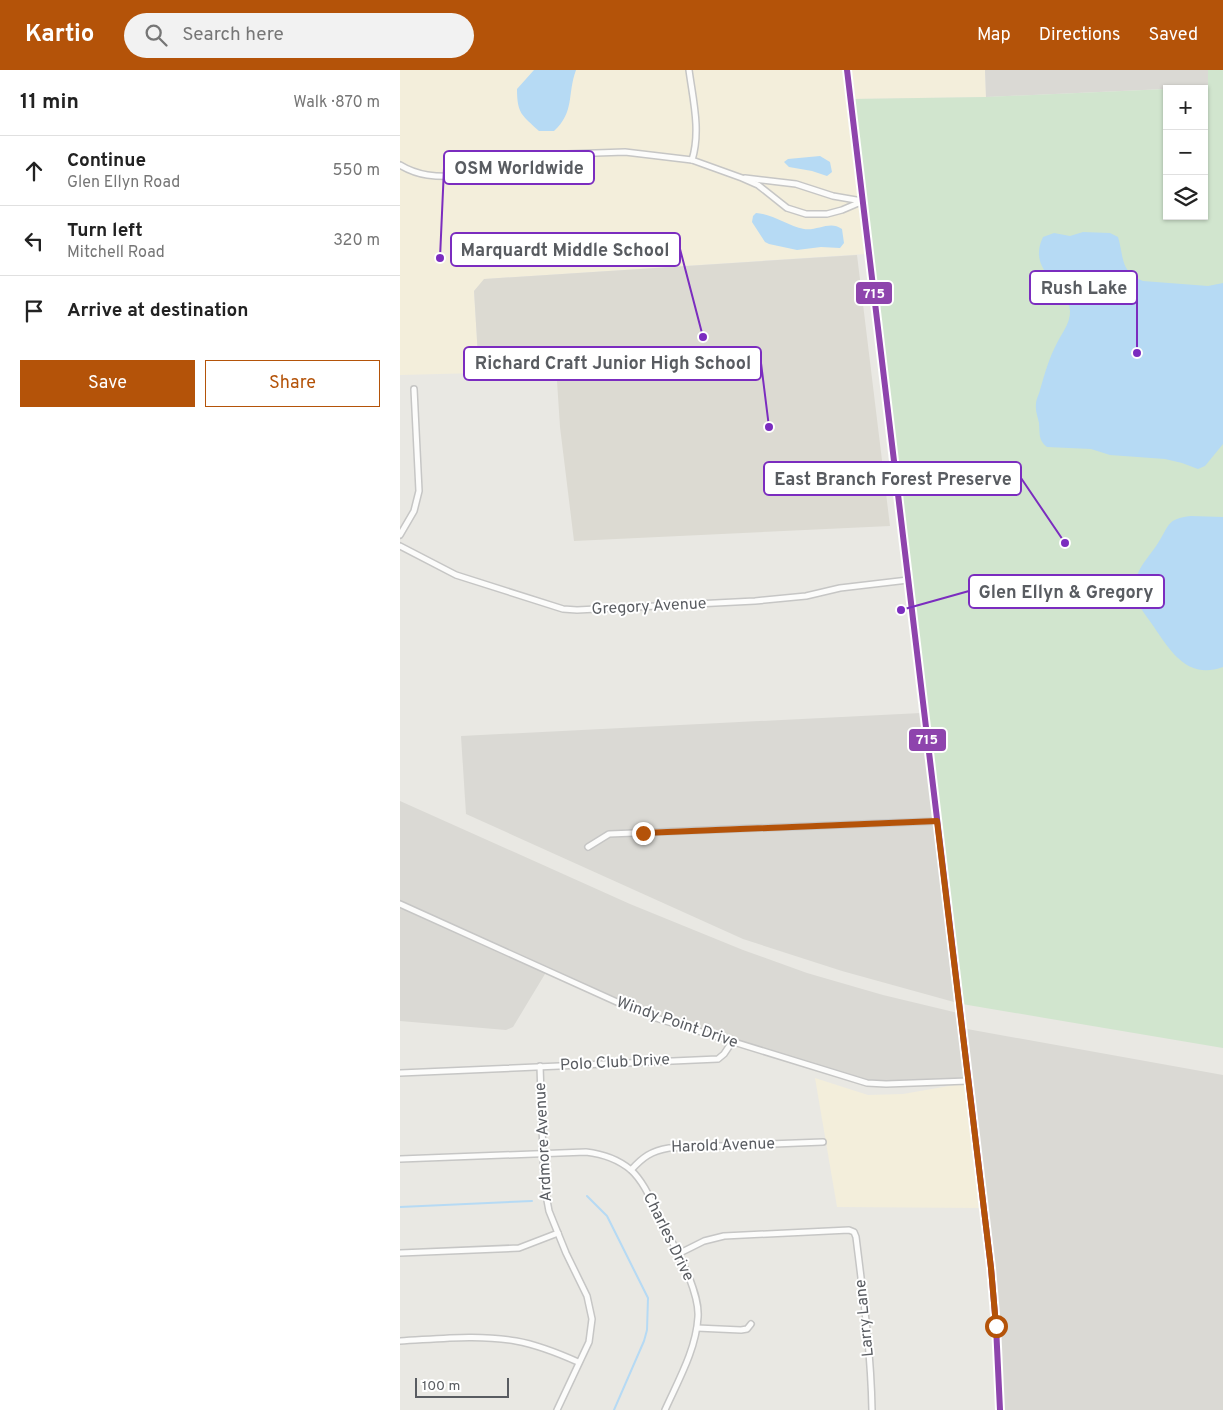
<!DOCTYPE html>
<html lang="en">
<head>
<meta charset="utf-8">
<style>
  body { margin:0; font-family:Overpass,sans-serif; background:#f2f2f2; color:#222 }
  .controls { position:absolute; right:15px; top:15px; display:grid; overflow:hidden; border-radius:0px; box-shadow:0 1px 4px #0004 }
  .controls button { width:45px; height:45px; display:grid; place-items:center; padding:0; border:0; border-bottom:1px solid #e0e0e0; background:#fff; color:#222; font:25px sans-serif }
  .scale { position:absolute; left:15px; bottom:12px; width:94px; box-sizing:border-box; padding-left:5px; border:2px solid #595c61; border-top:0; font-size:14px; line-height:18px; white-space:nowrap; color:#595c61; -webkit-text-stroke:4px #fff; paint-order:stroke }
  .stop { position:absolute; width:15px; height:15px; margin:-11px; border:4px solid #b45309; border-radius:50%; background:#fff }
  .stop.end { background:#b45309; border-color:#fff; box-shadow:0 1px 5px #0008 }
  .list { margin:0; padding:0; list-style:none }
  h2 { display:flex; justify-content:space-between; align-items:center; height:65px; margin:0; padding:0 20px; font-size:21px }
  h2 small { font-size:16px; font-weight:400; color:#767676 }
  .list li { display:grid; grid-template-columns:32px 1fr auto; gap:15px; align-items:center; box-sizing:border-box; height:70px; padding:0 20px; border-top:1px solid #e0e0e0 }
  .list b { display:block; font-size:19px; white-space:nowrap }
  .list p { margin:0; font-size:16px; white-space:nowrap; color:#767676 }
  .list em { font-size:16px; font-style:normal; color:#767676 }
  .actions { display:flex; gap:10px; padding:15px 20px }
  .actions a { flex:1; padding:11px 0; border:1px solid #b45309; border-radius:0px; text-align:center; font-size:18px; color:#b45309 }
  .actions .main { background:#b45309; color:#fff }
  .icon { flex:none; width:28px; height:28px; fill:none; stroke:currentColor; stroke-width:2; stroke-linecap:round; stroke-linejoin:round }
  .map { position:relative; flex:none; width:823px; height:1340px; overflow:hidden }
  header { display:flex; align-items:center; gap:30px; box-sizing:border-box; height:70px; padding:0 25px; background:#b45309; color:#fff }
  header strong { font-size:24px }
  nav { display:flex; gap:28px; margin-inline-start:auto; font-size:18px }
  .search { width:350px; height:45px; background:#f2f2f2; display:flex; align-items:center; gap:12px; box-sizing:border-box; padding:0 18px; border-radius:28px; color:#767676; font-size:19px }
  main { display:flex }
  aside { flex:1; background:#fff }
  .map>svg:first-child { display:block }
</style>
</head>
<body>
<header>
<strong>Kartio</strong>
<div class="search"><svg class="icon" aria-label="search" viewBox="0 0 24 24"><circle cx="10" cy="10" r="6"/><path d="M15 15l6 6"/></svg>Search here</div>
<nav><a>Map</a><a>Directions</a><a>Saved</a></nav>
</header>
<main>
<aside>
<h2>11 min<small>Walk · 870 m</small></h2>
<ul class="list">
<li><svg class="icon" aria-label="ahead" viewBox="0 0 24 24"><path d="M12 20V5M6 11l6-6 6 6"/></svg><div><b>Continue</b><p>Glen Ellyn Road</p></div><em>550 m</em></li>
<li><svg class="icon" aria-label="left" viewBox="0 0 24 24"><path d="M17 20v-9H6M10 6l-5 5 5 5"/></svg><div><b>Turn left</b><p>Mitchell Road</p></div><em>320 m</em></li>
<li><svg class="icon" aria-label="arrive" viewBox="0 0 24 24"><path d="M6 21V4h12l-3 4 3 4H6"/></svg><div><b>Arrive at destination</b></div></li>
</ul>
<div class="actions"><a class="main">Save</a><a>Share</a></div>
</aside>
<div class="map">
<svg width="823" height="1340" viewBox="0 0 823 1340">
  <rect width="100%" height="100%" fill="#e9e8e3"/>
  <!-- commercial -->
  <g fill="#f3eedb">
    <path d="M0,0H585L586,27L448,29L466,184L85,209L74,221L79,303L0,305Z"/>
    <path d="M415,1008L468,1025L503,1024L566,1013L582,1138L437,1137Z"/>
  </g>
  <!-- industrial -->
  <g fill="#dad9d4">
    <path d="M585,0H808V17L586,27Z"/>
    <path d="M521,643L554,932L442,901L343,869L66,744L61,666Z"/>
    <path d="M0,731L230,834L343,880L407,903L483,925L558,943L565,1008L467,1011L260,947L148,899L113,957L106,960L0,951Z"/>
    <path d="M567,959L823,1005V1340H603L600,1263Z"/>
  </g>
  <!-- education -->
  <path fill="#dcdad2" d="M457,185L490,456L174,471L160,357L157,311L139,301L79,303L74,221L84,209Z"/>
  <!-- green -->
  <path fill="#d1e5ce" d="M808,0H823V978L562,934L452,29L586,27L767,19V146H804V19H770L808,17Z"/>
  <!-- water -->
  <g fill="#b6daf4">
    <path d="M134,0H176C167,24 175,42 154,61H139C122,45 117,44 117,19Z"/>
    <path d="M420,86L430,92L432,102L427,106L412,101L389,97L384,92L388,89Z"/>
    <path d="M356,143C373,144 388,156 404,159C418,161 430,150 442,159L444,173L440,178L421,177L397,180L369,174L365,172L352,152L353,146Z"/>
    <path d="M683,162L710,163L718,167C724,187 720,202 743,211L808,216L823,213V374L805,396L798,399L782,393L765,389L710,385L691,379L647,377C638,370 640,364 639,353C638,347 635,341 636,334C636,329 639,325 640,320C645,303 649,288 657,273C661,265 667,257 669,249C678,216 624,207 643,167L654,163L670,166Z"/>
    <path d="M791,446L823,447V597C788,610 771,582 754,557C746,545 736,535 735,520C734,500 748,489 758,473C770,455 766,449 791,446Z"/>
  </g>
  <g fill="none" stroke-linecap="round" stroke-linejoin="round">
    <!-- stream -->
    <g stroke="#b6daf4" stroke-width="2">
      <path d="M187,1126L207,1146L248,1228L247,1260L244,1271L214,1340"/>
      <path d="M0,1137L132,1131"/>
    </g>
    <!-- minor casing -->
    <g stroke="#c6c6c5" stroke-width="8">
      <g id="minor">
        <path d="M289,0C293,30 301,61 292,90"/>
        <path d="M0,95C18,106 36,107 57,106L167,84L225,82L292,90L342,108L358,115L387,138L406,144H427L442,140L463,131"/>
        <path d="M345,108L396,114L433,126L462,131"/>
        <path d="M0,465L14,441L19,421L14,319"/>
        <path d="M0,476L56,505L163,539L177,540L355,531L406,526L440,518L508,510"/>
        <path d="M188,777L209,764L537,751"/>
        <path d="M0,834L228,937L259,949L467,1013L486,1014L568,1011"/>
        <path d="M140,996L144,1114L149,1141L166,1183L187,1226L192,1249L189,1272L157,1340"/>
        <path d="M0,1003L318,989L324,984L332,972"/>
        <path d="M0,1089L186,1082C203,1084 218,1089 231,1100C245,1113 252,1133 260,1149C270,1168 281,1187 289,1207C294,1220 299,1234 298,1247C296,1280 278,1311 265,1340"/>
        <path d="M231,1100C243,1087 251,1081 269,1078L423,1072"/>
        <path d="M0,1183L119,1178L158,1163"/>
        <path d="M278,1184L304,1171L324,1166L449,1160L454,1162L456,1167C463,1224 471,1282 472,1340"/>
        <path d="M297,1258L341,1260L347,1259L351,1254"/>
        <path d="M0,1271C38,1269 78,1264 116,1271C138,1275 158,1283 178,1292"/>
      </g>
    </g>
    <!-- tertiary casing -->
    <g stroke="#c6c6c5" stroke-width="9">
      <path id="tertiary" d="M447,0L591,1198L596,1256L600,1340"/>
    </g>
    <!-- minor -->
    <use href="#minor" stroke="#fcfcfb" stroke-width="5"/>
    <!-- tertiary -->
    <use href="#tertiary" stroke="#fcfcfb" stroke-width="6"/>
    <!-- bus-1 casing -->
    <g stroke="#fff" stroke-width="10">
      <path id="bus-1" d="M447,0L591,1198L596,1256L600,1340"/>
    </g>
    <!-- bus-1 -->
    <use href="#bus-1" stroke="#8e44ad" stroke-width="6"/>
  </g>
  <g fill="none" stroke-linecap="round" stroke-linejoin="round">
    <!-- route -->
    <path stroke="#b45309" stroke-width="6" d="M243,763L537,751L591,1198L596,1256"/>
  </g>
  <g text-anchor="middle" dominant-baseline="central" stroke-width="4" stroke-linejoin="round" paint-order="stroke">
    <!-- street labels -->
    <g font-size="16" fill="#595c61" stroke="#fff">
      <text transform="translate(249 537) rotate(-3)">Gregory Avenue</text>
      <text transform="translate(277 953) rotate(19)">Windy Point Drive</text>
      <text transform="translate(215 993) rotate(-3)">Polo Club Drive</text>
      <text transform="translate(144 1072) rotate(-93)">Ardmore Avenue</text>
      <text transform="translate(323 1076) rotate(-2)">Harold Avenue</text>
      <text transform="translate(268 1167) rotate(64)">Charles Drive</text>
      <text transform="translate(465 1248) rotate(-96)">Larry Lane</text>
    </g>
  </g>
  <!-- callouts -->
  <path fill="none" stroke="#7b2cbf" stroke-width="2" d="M40 188L44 98M303 267L280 179M737 283L737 217M369 357L361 293M665 473L621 408M501 540L569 521"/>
  <g fill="#7b2cbf" stroke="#fff" stroke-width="2">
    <circle cx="40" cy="188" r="5"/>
    <circle cx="303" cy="267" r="5"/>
    <circle cx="737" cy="283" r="5"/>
    <circle cx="369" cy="357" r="5"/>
    <circle cx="665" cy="473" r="5"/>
    <circle cx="501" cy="540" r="5"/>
  </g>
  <g fill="#fff" stroke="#7b2cbf" stroke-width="2">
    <rect x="44" y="81" width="150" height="33" rx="5"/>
    <rect x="51" y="163" width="229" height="33" rx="5"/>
    <rect x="630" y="201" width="107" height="33" rx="5"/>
    <rect x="64" y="277" width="297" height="33" rx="5"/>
    <rect x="364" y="392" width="257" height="33" rx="5"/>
    <rect x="569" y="505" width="195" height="33" rx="5"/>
  </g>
  <g font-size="18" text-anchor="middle" font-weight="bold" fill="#595c61">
    <text x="119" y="104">OSM Worldwide</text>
    <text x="165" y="186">Marquardt Middle School</text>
    <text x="684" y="224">Rush Lake</text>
    <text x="213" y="299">Richard Craft Junior High School</text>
    <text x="493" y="415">East Branch Forest Preserve</text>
    <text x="666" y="528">Glen Ellyn &amp; Gregory</text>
  </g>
  <g stroke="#fff" stroke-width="2">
    <rect x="455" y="211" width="38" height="24" rx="5" fill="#8e44ad"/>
    <rect x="508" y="658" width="39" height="24" rx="5" fill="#8e44ad"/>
  </g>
  <g font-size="14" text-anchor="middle" font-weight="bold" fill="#fff">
    <text x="474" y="228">715</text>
    <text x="527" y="674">715</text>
  </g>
</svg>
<div class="controls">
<button>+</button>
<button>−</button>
<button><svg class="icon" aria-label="layers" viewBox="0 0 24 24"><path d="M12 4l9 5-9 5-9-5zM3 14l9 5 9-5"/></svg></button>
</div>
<div class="scale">100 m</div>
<div class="stop" style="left:596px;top:1256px"></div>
<div class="stop end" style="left:243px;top:763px"></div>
</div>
</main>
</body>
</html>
